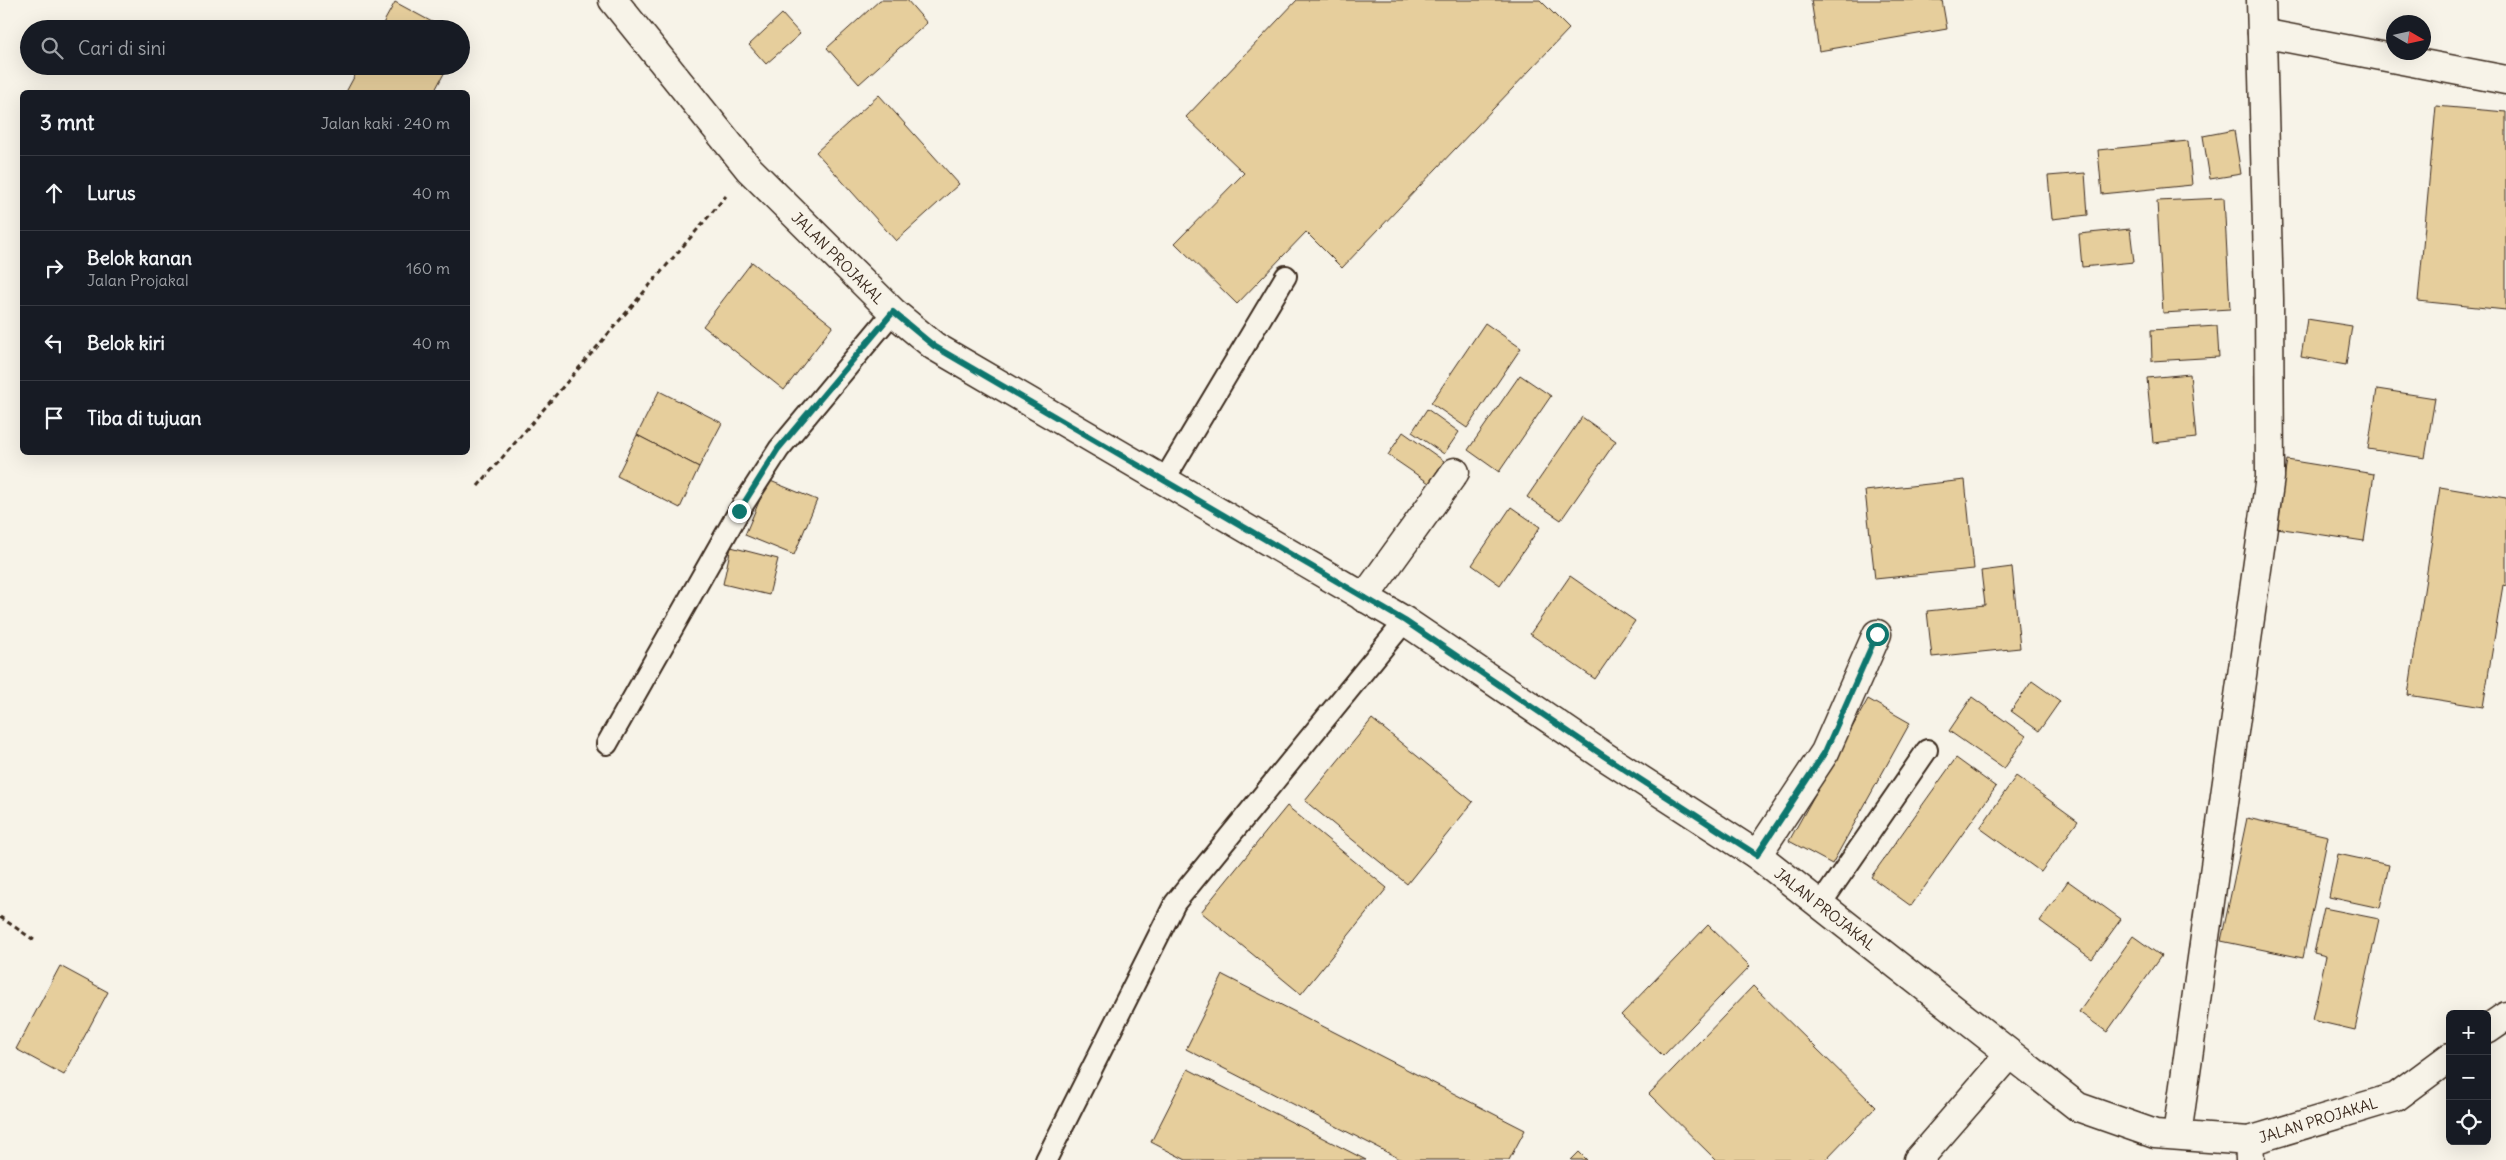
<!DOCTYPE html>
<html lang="id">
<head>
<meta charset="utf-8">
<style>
  body { margin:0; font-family:Delius,sans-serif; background:#20242c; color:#f1f3f6 }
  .controls { position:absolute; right:15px; bottom:15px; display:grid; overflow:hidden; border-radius:8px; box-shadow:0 5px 20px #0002 }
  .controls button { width:45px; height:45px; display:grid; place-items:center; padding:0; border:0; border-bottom:1px solid #363941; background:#171b24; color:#f1f3f6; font:25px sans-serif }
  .compass { position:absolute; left:2386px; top:15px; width:45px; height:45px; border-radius:50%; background:#171b24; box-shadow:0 5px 20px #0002; rotate:99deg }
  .stop { position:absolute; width:15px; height:15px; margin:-11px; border:4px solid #0f766e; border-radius:50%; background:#fff }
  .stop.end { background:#0f766e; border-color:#fff; box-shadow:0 1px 5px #0008 }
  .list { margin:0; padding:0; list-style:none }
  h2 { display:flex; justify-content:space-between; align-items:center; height:65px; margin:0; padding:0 20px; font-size:21px }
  h2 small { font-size:16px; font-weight:400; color:#9ea1a6 }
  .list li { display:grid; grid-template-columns:32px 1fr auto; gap:15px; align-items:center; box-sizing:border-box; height:75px; padding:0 20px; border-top:1px solid #363941 }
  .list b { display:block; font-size:19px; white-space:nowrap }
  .list p { margin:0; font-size:16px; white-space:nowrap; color:#9ea1a6 }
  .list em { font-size:16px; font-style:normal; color:#9ea1a6 }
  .icon { flex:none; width:28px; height:28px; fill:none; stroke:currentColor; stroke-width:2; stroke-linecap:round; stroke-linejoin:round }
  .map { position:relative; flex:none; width:2506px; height:1160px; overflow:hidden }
  .search { position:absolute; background:#171b24; box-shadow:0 5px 20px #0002; left:20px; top:20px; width:450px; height:55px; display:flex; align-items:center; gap:12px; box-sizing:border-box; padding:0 18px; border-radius:28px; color:#9ea1a6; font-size:19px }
  .panel { position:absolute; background:#171b24; box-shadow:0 5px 20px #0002; left:20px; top:90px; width:450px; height:365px; border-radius:8px }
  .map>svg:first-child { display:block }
</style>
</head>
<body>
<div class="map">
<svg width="2506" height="1160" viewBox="0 0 2506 1160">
  <rect width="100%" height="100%" fill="#f7f3e8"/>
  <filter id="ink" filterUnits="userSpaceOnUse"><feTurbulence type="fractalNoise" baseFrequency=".02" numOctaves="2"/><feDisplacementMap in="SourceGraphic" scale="10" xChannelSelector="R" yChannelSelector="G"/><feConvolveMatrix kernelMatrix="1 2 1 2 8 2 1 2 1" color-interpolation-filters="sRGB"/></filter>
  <g filter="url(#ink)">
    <!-- building -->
    <g fill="#e6ce9c" stroke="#3b2a1e">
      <path d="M880,0H907L927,23L859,84L827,48Z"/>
      <path d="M1297,0H1540L1569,29L1342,268L1306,232L1237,304L1175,243L1244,173L1186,117Z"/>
      <path d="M1811,0H1942L1947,29L1819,51Z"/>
      <path d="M395,2L445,29H380Z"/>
      <path d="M782,14L800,34L766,64L749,45Z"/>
      <path d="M360,66H448L434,92H346Z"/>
      <path d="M879,95L959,184L896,241L816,152Z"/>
      <path d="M2436,106L2506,112V310L2418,301Z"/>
      <path d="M2234,130L2241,174L2210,179L2203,136Z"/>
      <path d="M2188,141L2192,185L2102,194L2098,150Z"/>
      <path d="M2085,173L2088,215L2052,219L2048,176Z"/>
      <path d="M2224,198L2230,309L2163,313L2157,201Z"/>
      <path d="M2130,229L2134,262L2082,267L2079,234Z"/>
      <path d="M752,262L833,326L784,390L703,326Z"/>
      <path d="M2307,319L2352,326L2346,365L2301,357Z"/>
      <path d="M1485,323L1521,348L1467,428L1431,403Z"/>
      <path d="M2217,326L2219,357L2152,361L2151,330Z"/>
      <path d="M2190,374L2196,438L2153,443L2147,378Z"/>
      <path d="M1520,375L1551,396L1499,472L1468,450Z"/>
      <path d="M2377,389L2435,398L2425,458L2368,449Z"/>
      <path d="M659,391L722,423L699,467L637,435Z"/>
      <path d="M1427,409L1459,432L1444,454L1412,432Z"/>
      <path d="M1582,417L1616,441L1561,520L1527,497Z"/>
      <path d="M1403,432L1444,461L1429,483L1388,455Z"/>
      <path d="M637,435L699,467L680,508L617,476Z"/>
      <path d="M2287,460L2374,474L2364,541L2276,528Z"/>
      <path d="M768,480L817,500L794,555L745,535Z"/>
      <path d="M1965,480L1974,569L1875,579L1865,491Z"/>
      <path d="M2440,487L2506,498V586L2503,585L2483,707L2408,695Z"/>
      <path d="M1511,507L1540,527L1500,585L1472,565Z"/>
      <path d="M731,547L778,559L769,595L723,584Z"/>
      <path d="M2012,567L2020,648L1932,657L1927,611L1985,605L1981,571Z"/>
      <path d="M1570,576L1635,621L1595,679L1530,634Z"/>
      <path d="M2032,681L2060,701L2039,731L2011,711Z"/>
      <path d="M1972,697L2026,736L2004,769L1949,731Z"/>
      <path d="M1868,699L1910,723L1832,864L1789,841Z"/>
      <path d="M1372,719L1473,802L1407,884L1305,801Z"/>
      <path d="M1956,758L1996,787L1911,906L1871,877Z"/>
      <path d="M2016,776L2078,821L2041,872L1980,828Z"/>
      <path d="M1287,806L1387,888L1301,994L1201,912Z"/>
      <path d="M2247,818L2328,836L2303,958L2221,941Z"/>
      <path d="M2338,854L2389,865L2380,908L2329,897Z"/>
      <path d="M2068,881L2121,919L2092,959L2040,921Z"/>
      <path d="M2324,908L2379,919L2355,1030L2312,1020L2326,956L2314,953Z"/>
      <path d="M1708,925L1750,966L1663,1056L1621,1015Z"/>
      <path d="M2133,936L2161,956L2107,1032L2079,1012Z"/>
      <path d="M60,966L108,992L64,1075L16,1049Z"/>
      <path d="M1223,975L1525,1130L1509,1160H1402L1186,1049Z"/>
      <path d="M1753,986L1876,1107L1825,1160H1716L1649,1094Z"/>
      <path d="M1188,1069L1366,1160H1186L1151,1142Z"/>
      <path d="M1579,1152L1587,1160H1571Z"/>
    </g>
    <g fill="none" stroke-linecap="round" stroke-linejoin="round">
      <!-- lane casing -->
      <g stroke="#3b2a1e" stroke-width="24">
        <g id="lane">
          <path d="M1163,482L1286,276"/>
          <path d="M607,744L739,511L779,449L893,312"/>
          <path d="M1820,905L1927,750"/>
          <path d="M1046,1160L1175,903L1405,621"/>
        </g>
      </g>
      <!-- street casing -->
      <g stroke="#3b2a1e" stroke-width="31">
        <g id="street">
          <path d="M2262,33L2506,80"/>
          <path d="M1364,598L1455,472"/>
          <path d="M1757,855L1825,752L1877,634"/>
          <path d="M2177,1135L2270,477L2269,299L2261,0"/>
          <path d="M2249,1141L2250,1160"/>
          <path d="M1918,1160L2010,1054"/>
        </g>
      </g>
      <!-- primary casing -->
      <g stroke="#3b2a1e" stroke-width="31">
        <g id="primary">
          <path d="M613,0L749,169L893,312L934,346L1405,621L1604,756L1757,855L2078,1107L2155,1134L2249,1141L2396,1097L2450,1057"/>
          <path d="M2487,1029L2506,1016"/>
        </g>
      </g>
      <!-- path -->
      <g stroke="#3b2a1e" stroke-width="3" stroke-dasharray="5 4" stroke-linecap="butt">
        <path d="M478,486L726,196"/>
        <path d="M0,917L34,940"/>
      </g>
      <!-- lane -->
      <use href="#lane" stroke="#f7f3e8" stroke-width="20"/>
      <!-- street -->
      <use href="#street" stroke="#f7f3e8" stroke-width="28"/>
      <!-- primary -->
      <use href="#primary" stroke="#f7f3e8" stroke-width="28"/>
    </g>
  </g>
  <g fill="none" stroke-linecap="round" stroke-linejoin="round" filter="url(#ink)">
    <!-- route -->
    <path stroke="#0f766e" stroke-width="6" d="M739,511L778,449L893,312L934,346L1405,621L1604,756L1757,855L1825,752L1877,634"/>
  </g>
  <g text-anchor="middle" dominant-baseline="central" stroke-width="4.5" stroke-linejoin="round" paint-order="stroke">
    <!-- street labels -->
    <g font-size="15" fill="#3b2a1e" stroke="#f7f3e8">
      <text transform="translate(838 258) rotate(45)">JALAN PROJAKAL</text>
      <text transform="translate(1825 909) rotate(38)">JALAN PROJAKAL</text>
      <text transform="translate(2318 1120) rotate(-17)">JALAN PROJAKAL</text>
    </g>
  </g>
</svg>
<div class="controls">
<button>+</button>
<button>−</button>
<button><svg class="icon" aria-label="locate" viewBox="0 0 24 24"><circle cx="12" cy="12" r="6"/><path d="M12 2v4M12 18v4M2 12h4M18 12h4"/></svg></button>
</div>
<svg class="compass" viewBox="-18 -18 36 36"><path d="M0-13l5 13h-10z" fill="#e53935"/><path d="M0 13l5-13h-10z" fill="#9ea1a6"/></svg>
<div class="stop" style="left:1877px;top:634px"></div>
<div class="stop end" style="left:739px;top:511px"></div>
<div class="search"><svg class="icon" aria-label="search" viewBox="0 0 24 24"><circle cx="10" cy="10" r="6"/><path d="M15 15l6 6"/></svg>Cari di sini</div>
<section class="panel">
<h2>3 mnt<small>Jalan kaki · 240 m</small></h2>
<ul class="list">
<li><svg class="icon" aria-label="ahead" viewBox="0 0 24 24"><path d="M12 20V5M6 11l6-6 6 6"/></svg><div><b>Lurus</b></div><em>40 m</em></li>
<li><svg class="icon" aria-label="right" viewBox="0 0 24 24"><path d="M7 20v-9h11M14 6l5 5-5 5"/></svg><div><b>Belok kanan</b><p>Jalan Projakal</p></div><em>160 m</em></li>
<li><svg class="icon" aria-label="left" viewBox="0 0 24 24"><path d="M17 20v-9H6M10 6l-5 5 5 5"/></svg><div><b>Belok kiri</b></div><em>40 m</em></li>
<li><svg class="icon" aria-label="arrive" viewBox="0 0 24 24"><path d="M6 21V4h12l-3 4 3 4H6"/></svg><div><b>Tiba di tujuan</b></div></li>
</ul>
</section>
</div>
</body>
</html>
